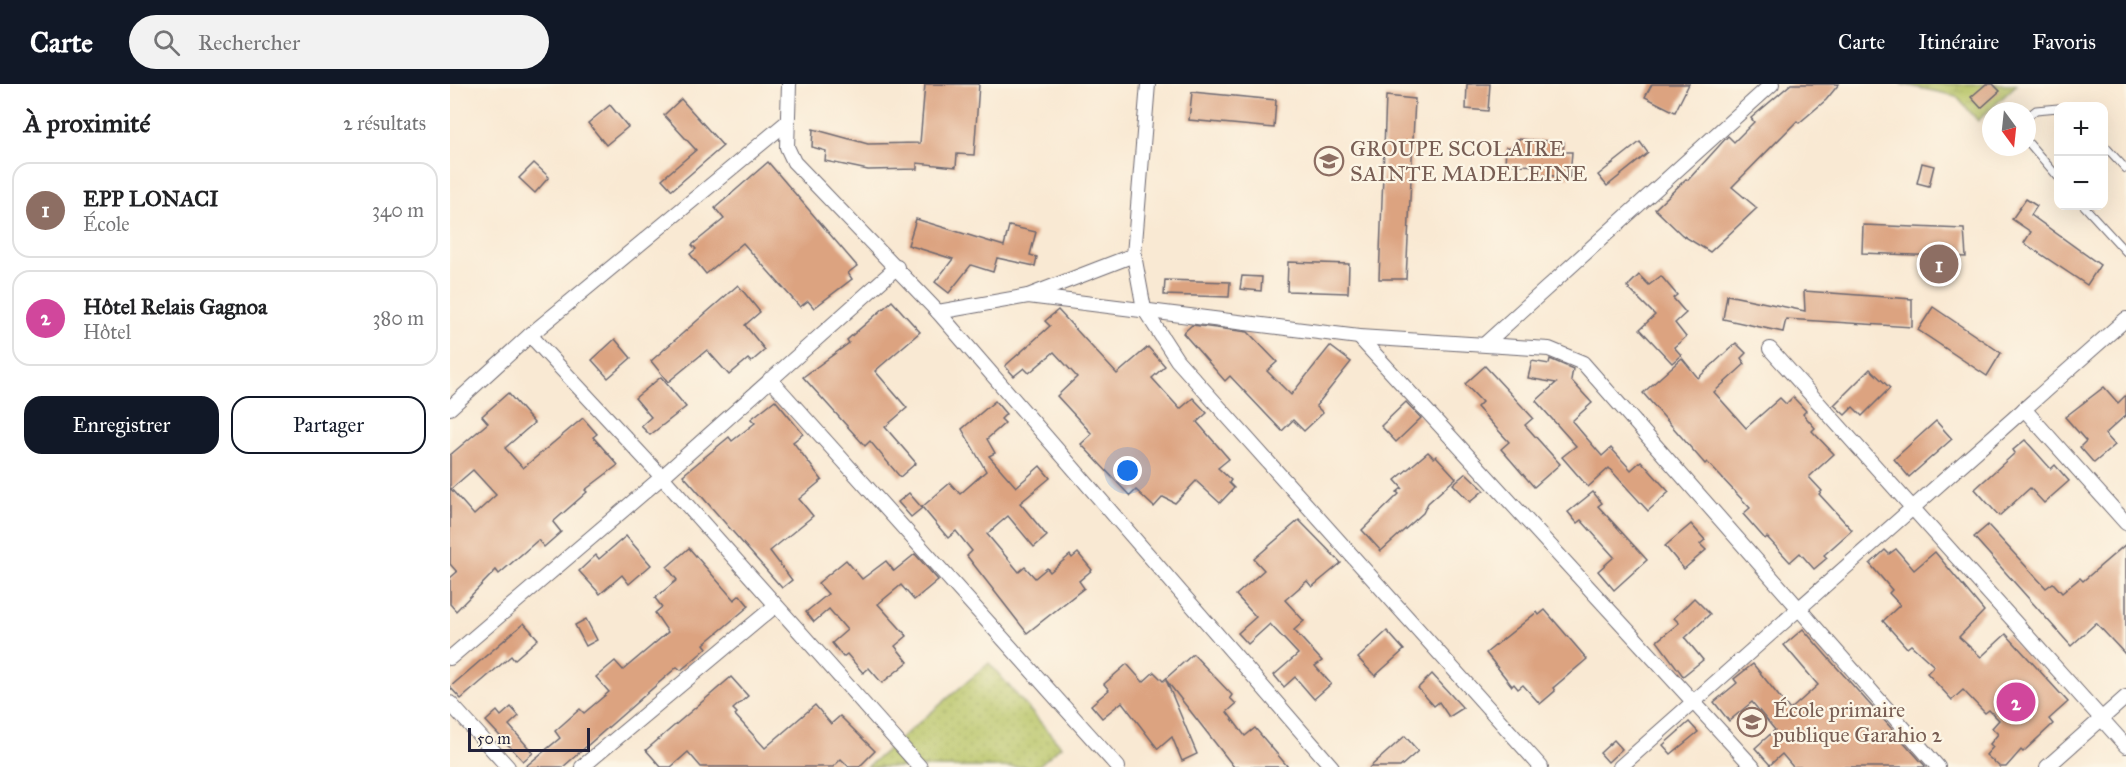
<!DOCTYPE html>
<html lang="fr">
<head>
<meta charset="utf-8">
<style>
  body { margin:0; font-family:"IM FELL Great Primer",serif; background:#f2f2f2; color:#202124 }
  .controls { position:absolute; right:18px; top:18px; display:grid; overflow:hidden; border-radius:12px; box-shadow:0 6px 24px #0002 }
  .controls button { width:54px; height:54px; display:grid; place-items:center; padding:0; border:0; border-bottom:2px solid #e0e0e0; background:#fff; color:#202124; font:30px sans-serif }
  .compass { position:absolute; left:1532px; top:18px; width:54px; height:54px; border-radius:50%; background:#fff; box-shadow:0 6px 24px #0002; rotate:165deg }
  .scale { position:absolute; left:18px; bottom:15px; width:122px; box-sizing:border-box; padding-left:6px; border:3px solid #22223b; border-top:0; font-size:16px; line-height:21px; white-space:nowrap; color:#22223b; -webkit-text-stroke:4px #fcf5e5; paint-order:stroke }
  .you { position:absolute; left:678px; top:387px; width:21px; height:21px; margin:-15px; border:4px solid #fff; border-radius:50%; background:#1a73e8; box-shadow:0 0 0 9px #1a73e833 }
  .badge { display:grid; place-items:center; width:39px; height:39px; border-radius:50%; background:#111827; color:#fff; font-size:20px; font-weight:700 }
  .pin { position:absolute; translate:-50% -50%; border:3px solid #fff; box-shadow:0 2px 6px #0006 }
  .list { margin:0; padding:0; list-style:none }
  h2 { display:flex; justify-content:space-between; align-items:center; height:78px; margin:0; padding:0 24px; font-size:26px }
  h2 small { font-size:20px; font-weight:400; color:#757577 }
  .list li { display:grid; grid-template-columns:39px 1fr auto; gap:18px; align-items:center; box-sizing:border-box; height:96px; margin:0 12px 12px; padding:0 12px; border:2px solid #e0e0e0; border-radius:18px }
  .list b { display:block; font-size:22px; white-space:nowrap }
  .list p { margin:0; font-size:20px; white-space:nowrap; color:#757577 }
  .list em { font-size:20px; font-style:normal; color:#757577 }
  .actions { display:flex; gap:12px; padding:18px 24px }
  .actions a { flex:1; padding:14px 0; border:2px solid #111827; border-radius:18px; text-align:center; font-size:21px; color:#111827 }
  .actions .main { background:#111827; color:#fff }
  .icon { flex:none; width:33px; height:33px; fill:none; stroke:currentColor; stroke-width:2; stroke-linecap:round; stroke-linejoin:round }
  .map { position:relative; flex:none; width:1676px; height:683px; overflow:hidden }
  header { display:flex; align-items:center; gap:36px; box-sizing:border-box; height:84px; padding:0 30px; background:#111827; color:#fff }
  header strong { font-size:28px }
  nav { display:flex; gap:33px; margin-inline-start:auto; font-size:21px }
  .search { width:420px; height:54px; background:#f2f2f2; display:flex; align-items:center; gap:15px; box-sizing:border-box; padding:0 21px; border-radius:33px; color:#757577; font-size:22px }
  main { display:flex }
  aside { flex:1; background:#fff }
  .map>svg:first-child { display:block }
</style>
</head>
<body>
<header>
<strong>Carte</strong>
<div class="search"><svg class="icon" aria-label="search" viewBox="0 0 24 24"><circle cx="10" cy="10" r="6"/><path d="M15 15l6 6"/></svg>Rechercher</div>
<nav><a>Carte</a><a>Itinéraire</a><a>Favoris</a></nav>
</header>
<main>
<aside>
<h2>À proximité<small>2 résultats</small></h2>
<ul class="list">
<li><span class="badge" style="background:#8d6e63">1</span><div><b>EPP LONACI</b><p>École</p></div><em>340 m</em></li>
<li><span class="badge" style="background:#d1479c">2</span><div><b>Hôtel Relais Gagnoa</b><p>Hôtel</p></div><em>380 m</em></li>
</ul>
<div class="actions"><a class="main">Enregistrer</a><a>Partager</a></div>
</aside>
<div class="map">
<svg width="1676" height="683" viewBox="0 0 1676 683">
  <defs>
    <pattern id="grass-dots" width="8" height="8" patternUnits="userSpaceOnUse" patternTransform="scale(1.5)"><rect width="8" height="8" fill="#b7c466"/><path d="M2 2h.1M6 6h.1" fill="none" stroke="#9da859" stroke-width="1.8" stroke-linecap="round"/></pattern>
    <pattern id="wetland-marsh" width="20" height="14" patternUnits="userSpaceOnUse" patternTransform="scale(1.5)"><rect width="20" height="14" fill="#b7c466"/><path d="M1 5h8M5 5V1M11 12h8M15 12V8" fill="none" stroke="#9da859"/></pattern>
  </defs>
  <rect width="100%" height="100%" fill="#fcf5e5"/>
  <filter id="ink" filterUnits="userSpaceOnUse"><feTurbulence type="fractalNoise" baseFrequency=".0167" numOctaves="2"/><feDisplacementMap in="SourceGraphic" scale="12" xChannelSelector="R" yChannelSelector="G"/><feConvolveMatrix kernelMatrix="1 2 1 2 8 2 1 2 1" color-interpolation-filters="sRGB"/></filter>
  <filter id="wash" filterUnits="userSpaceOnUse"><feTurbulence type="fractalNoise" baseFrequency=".008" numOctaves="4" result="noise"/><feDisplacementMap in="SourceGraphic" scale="24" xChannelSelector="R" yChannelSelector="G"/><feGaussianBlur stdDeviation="1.35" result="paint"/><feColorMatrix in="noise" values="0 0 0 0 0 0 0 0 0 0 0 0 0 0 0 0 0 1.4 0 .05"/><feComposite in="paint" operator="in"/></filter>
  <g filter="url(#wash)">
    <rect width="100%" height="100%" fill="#f9e9d3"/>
    <!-- grass -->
    <path fill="url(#grass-dots)" stroke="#6c7350" stroke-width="1.5" d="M539,579L611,662L587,683H417Z"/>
    <!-- wetland -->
    <path fill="url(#wetland-marsh)" stroke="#6c7350" stroke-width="1.5" d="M1451,0H1567L1528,37L1506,12Z"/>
    <g id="blocks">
      <!-- building -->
      <g fill="#dca380" fill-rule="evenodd">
        <path d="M475,0H529L524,71L507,70L506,83L467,79V85L418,86L375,77L376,67L362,63L363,45L418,60L470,59Z"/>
        <path d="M1017,0H1040L1038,27L1016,25Z"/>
        <path d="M1202,0H1239L1225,28L1195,13Z"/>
        <path d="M1341,0H1389L1376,16L1349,39L1347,37L1282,103L1307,124L1260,168L1232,151L1205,125L1236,95L1238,96L1278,52L1284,58L1304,38L1301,34Z"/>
        <path d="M1536,0H1543L1550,7L1531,24L1521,13Z"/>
        <path d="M742,8L826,16L824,44L739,36Z"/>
        <path d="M936,12L965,15L956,195H929Z"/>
        <path d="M231,15L273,62L222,106L212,95L246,66L214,31Z"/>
        <path d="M160,21L178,43L156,61L138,39Z"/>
        <path d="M1067,55L1114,58L1113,68H1122L1120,93L1088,91L1089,82L1055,80L1056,63L1067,64Z"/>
        <path d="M1190,58L1198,69L1157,102L1148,91Z"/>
        <path d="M318,78L407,182L398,189L402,195L364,224L358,217L350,223L293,159L256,190L240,170L246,165L242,161L274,135L265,124Z"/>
        <path d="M84,79L99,93L85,109L69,94Z"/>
        <path d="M1472,79L1484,82L1479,102L1467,99Z"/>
        <path d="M1576,115L1587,122L1581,131L1650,181L1637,201L1574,159L1581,148L1562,135Z"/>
        <path d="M466,135L554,162L559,142L586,148L580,171L587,173L585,182L547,174L543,188L521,181L499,209L485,198L503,175L458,161Z"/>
        <path d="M1413,141L1514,145L1516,173L1412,169Z"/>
        <path d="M838,178L899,180L898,209L837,207Z"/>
        <path d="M1189,191L1199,201L1211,192L1227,211L1223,214L1236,229L1225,239L1236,253L1224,263L1231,271L1222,279L1190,245L1205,231L1177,203Z"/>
        <path d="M792,192L812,193L811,207L790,205Z"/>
        <path d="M715,196L780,198L779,213L714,211Z"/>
        <path d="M288,201L310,228L295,241L315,266L301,278L298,275L279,291L257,266L218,298L201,277Z"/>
        <path d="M1354,207L1462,215V243L1336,235L1333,248L1273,235L1277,211L1355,227Z"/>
        <path d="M442,217L470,248L425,287L457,324L435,343L466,379L450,393L420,357L415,362L353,293L399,259L397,256Z"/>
        <path d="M1483,223L1551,269L1537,292L1468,246Z"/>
        <path d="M608,226L667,290L698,263L715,282L702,294L730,325L743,314L757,329L747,338L779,375L768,384L781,396L779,399L784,404L770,419L746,397L725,419L713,413L704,423L686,406L680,412L631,360L642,350L607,312L627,293L604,268L579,289L574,284L564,292L555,282L600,242L595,237Z"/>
        <path d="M742,241L798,248L827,278L817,287L841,311L880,262L901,278L866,322L873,329L854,347L843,336L832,347L780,292L775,297L733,249Z"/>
        <path d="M165,255L181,274L158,294L142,276Z"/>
        <path d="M1286,259L1296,269L1291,274L1295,280L1264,308L1296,344L1330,314L1336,320L1343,313L1356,327L1353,330L1365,344L1362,347L1384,370L1359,393L1372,407L1369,410L1402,446L1374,471L1377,474L1364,485L1350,469L1340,478L1317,453L1315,455L1293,430L1300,424L1257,378L1255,380L1193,309L1232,274L1248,294Z"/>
        <path d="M1100,275L1123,285L1121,296L1142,319L1122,337L1152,372L1161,364L1181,386L1191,377L1219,408L1198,427L1159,384L1138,403L1112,373L1126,362L1086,317L1106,299L1078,294L1082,277L1099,280Z"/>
        <path d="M1035,282L1083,334L1075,341L1110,380L1084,403L1051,365L1059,358L1027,323L1032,318L1015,300Z"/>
        <path d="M1420,285L1440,304L1412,332L1403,323L1395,331L1384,321Z"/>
        <path d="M211,293L236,323L200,351L191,342L201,333L185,314Z"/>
        <path d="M1654,303L1668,319L1676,311V331L1655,350L1665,361L1644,379L1630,363L1636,357L1615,333Z"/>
        <path d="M58,309L84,339L55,364L73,384L133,334L147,350L143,353L168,381L135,406L137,408L103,438L111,448L94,463L88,456L49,490L46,486L6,527L0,520V494L7,488L0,480V371L38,339L32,332ZM23,386L46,411L24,431L1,405Z"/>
        <path d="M325,316L353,350L343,358L372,396L349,415L363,432L320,467L342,496L332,504L233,391L279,353L282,357L305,339L301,335Z"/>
        <path d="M545,317L556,330L551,335L555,339L537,355L545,369L539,372L566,403L590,382L600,394L570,419L597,452L584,463L558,432L537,450L569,488L575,483L585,494L597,484L600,488L620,471L622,474L628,469L642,486L629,497L634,504L577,549L517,472L522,467L506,447L498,454L472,423L500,399L510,410L536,387L512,345Z"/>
        <path d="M956,318L971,334L946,358L931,342Z"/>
        <path d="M1486,337L1502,355L1459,393L1444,375Z"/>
        <path d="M1575,356L1601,385L1605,381L1619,397L1594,419L1580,404L1549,432L1525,405L1565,369L1563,366Z"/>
        <path d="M978,368L984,374L986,372L1006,394L978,419L973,429L931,467L912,446L949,410L947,408L952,404L945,396Z"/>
        <path d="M1016,389L1034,406L1020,418L1003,400Z"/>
        <path d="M1143,408L1152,419L1148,422L1197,476L1164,506L1148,487L1164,473L1131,436L1127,439L1118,428Z"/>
        <path d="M459,409L472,424L461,433L448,418Z"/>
        <path d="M849,436L891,479L862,503L857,497L835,516L854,537L844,546L872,577L865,582L881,600L864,615L845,593L834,603L824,591L848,570L820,540L798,560L788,549L806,533L786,511L814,486L804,475Z"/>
        <path d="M1241,440L1255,456L1250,460L1256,466L1234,485L1215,462Z"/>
        <path d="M1538,441L1596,504L1603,499L1612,509L1630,494L1633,497L1676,460V571L1646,539L1621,562L1524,453Z"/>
        <path d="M176,452L201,481L179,500L172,491L150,510L129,487L146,471L149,475Z"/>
        <path d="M239,464L284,516L290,511L299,522L254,560L257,564L242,577L231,586L227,583L113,683H75L110,654L105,647L130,625L134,629L159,608L146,593L165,577L173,586L218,548L205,529L212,523L205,514L227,496L217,483Z"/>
        <path d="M1446,465L1464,486L1485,468L1534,527L1509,553L1531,573L1556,550L1618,618L1599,635L1603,640L1573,668L1571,666L1556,683H1550L1536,671L1543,663L1540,660L1548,650L1542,644L1549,636L1539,626L1535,629L1513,606L1502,616L1477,589L1484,582L1461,561L1457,564L1433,537L1450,521L1439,509L1442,506L1420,480L1435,466L1439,470Z"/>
        <path d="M465,470L488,496L464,516L451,501L428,520L457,552L445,562L458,578L432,599L419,584L413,589L397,570L393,573L382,559L397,546L379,525L364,538L356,528L378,510L368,499L396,476L412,495L436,477L444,487Z"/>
        <path d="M1244,514L1260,530L1235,554L1253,576L1233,592L1207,557L1229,539L1224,534Z"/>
        <path d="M1095,526L1137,575L1103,604L1105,607L1090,620L1073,601L1068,605L1064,600L1062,602L1036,569L1087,528L1089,531Z"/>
        <path d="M136,535L147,556L136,562L125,541Z"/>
        <path d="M74,539L88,555L64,576L61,572L11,615L0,603Z"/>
        <path d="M1353,545L1381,577L1476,683H1343L1332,670L1320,681L1305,664L1325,646L1302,618L1279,637L1264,618L1287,599L1284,595L1303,580L1340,626L1368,601L1334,561Z"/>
        <path d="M937,547L954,566L925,592L908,574Z"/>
        <path d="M743,570L782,611L780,614L786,620L777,628L795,652L805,644L838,683H784L716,596L747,670L732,677L722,653L708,665L672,618L652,634L641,621L659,606L654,600L677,580L693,598L704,588L713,597Z"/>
        <path d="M982,590L1013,624L999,633L989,618L984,622L968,604Z"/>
        <path d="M281,593L298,612L283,625L287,629L285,631L315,664L365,621L381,640L390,632L425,667L409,683H399L391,675L383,683H251L238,668L221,683H211L196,666Z"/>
        <path d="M61,623L69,632L59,641L83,669L73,677L36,637L47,627L51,632Z"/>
        <path d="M1239,638L1248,648L1221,670L1213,661Z"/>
        <path d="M955,652L968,667L950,683H920Z"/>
        <path d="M1164,656L1172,665L1158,678L1150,669Z"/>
      </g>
    </g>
  </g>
  <g filter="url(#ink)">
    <use href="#blocks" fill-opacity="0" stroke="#6d6870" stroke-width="1.5"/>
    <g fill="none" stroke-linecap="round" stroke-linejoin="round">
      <!-- lane casing -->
      <g stroke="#6d6870" stroke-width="9">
        <g id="lane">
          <path d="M1577,33L1586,26L1608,24"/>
          <path d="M1577,57L1608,93"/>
          <path d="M1654,61L1676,85"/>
          <path d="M1634,122L1676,168"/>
        </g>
      </g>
      <!-- street casing -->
      <g stroke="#6d6870" stroke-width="16">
        <g id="street">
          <path d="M339,0L337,63L344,78L488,228L882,683"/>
          <path d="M698,0L684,171L694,225L727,276L1091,683"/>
          <path d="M578,212L909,253L1099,265L1133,279L1488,683"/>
          <path d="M488,228L578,212L684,171"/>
          <path d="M80,251L212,393L470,683"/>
          <path d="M909,253L1303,683"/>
          <path d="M1035,260L1322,0"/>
          <path d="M1320,265L1676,662"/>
          <path d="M320,295L668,683"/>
          <path d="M0,324L80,251L336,39"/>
          <path d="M1574,325L1676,439"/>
          <path d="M0,574L212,393L447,183"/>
          <path d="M0,619L58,683"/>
          <path d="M132,683L325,522"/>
          <path d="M1170,683L1676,235"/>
          <path d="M1597,683L1676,613"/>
        </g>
      </g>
      <!-- lane -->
      <use href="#lane" stroke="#fff" stroke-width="7"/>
      <!-- street -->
      <use href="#street" stroke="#fff" stroke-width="14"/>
    </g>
  </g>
  <!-- icons -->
  <defs>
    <g id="school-ring" transform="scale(1.5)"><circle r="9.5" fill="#fcf5e5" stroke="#8d6e63" stroke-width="1.5"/><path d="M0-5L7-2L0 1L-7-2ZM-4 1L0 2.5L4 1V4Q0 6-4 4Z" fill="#8d6e63"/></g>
  </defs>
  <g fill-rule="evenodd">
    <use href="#school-ring" x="879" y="77"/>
    <use href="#school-ring" x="1302" y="638"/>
  </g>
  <g text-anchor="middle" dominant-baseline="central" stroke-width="4.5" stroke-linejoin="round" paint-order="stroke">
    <!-- education labels -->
    <g font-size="22" fill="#785e54" stroke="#fcf5e5" text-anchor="start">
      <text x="900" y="64">GROUPE SCOLAIRE<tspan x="900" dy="25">SAINTE MADELEINE</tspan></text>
      <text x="1323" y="625">École primaire<tspan x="1323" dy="25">publique Garahio 2</tspan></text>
    </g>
  </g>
</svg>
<div class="controls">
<button>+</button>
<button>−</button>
</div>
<svg class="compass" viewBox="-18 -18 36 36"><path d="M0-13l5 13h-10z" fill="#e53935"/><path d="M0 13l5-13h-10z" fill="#757577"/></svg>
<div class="scale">50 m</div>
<div class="you"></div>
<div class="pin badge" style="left:1489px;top:180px;background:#8d6e63">1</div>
<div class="pin badge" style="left:1566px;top:618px;background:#d1479c">2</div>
</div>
</main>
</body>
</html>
